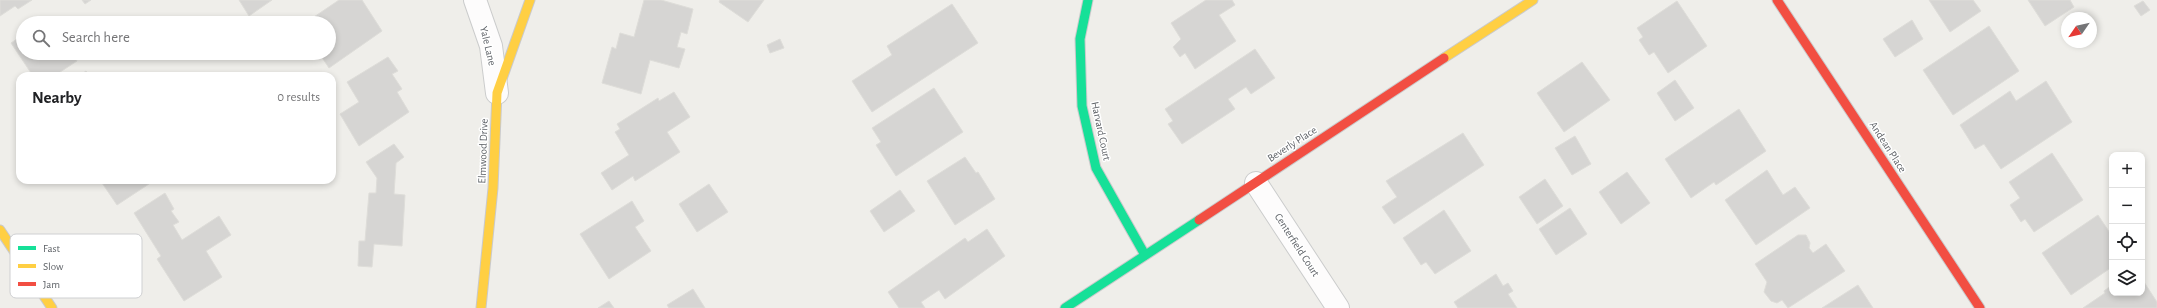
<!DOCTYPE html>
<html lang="en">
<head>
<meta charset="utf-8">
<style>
  body { margin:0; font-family:"Alegreya Sans",sans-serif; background:#f2f2f2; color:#202124 }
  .controls { position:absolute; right:12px; bottom:12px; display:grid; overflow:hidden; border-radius:8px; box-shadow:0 2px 6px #0003 }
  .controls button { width:36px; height:36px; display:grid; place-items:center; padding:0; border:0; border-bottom:1px solid #e0e0e0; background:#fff; color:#202124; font:20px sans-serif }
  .compass { position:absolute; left:2061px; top:12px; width:36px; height:36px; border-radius:50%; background:#fff; box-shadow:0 2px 6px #0003; rotate:236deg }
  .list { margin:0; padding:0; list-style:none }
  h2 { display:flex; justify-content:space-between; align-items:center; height:52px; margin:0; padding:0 16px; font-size:17px }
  h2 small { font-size:13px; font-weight:400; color:#757577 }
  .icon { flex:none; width:22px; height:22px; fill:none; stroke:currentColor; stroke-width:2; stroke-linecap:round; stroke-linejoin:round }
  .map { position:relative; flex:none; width:2157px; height:308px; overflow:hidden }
  .search { position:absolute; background:#fff; box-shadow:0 2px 6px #0003; left:16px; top:16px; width:320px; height:44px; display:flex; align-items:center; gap:10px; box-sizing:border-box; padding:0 14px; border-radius:22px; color:#757577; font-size:15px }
  .panel { position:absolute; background:#fff; box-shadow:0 2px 6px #0003; left:16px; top:72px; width:320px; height:112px; border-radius:12px }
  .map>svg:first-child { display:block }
</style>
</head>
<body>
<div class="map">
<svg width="2157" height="308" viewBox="0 0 2157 308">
  <rect width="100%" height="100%" fill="#efeeea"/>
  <!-- building -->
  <g fill="#d6d5d3" stroke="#deddd9">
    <path d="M0,0H32L18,9L15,6L0,16Z"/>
    <path d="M82,0H91L85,4Z"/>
    <path d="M239,0H272L249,16Z"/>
    <path d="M339,0H362L382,31L329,68L319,53H329V23H305Z"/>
    <path d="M644,0H661L693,9L687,34L681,32L677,47L685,49L679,68L650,60L641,94L602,83L612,47L616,49L620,33L634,37Z"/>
    <path d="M720,0H764L748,22L719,2Z"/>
    <path d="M1206,0H1232L1235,5L1219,15L1236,41L1195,69L1185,53L1180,57L1173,47L1181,39L1171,23Z"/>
    <path d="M1929,0H1973L1981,11L1950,32Z"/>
    <path d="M2028,0H2070L2074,7L2045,26Z"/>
    <path d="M1677,1L1707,46L1668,73L1654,52L1649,55L1639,40L1643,37L1637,28Z"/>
    <path d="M2143,1L2150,10L2141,16L2134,6Z"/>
    <path d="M952,4L978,43L872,112L852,81L892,55L887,46Z"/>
    <path d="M49,18L53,23H41Z"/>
    <path d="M1912,20L1923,39L1895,57L1883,39Z"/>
    <path d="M1989,26L2019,71L1953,115L1923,70Z"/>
    <path d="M23,35V53H72L77,61L54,76H33L11,43Z"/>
    <path d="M780,39L784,48L770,53L767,45Z"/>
    <path d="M1255,49L1275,78L1251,94L1246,87L1228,99L1235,109L1182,144L1168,124L1173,121L1165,109Z"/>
    <path d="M388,57L398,71L392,74L402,89L397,92L409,112L359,146L340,114L359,102L347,82Z"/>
    <path d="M1582,62L1610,100L1564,132L1537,93Z"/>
    <path d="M86,71L89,76H79Z"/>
    <path d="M1675,80L1694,108L1675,121L1657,93Z"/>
    <path d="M2046,81L2072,122L2001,169L1984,144L1975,149L1960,125L2010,91L2016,101Z"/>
    <path d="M934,88L963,132L896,176L876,145L881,142L872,128Z"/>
    <path d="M674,92L690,117L667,132L680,152L635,181L633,176L612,190L601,173L629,155L615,132L620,129L617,124L658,98L659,101Z"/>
    <path d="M1739,109L1766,151L1716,185L1714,182L1691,198L1665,159Z"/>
    <path d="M1463,133L1484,165L1394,224L1382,207L1397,197L1386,181Z"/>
    <path d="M1575,136L1591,164L1572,175L1555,148Z"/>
    <path d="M394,144L404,157L396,163L394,194L405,195L402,246L374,244L372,267L358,266L359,241H365L369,193H376L377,178L366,162Z"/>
    <path d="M2052,153L2083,200L2034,232L2025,219L2021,222L2010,205L2020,198L2009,182Z"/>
    <path d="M965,157L976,173L978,172L995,199L955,225L927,181Z"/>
    <path d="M1767,170L1783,195L1795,187L1810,208L1756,245L1725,200Z"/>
    <path d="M1627,172L1650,203L1621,224L1599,192Z"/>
    <path d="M1545,179L1563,206L1537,224L1519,197Z"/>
    <path d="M100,180H155L117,205Z"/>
    <path d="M709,184L728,212L697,232L679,204Z"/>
    <path d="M900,190L915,211L884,232L870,211Z"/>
    <path d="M165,193L174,209L171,211L179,222L173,225L182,240L219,216L231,235L206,251L222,277L184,301L157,259L161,256L134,213Z"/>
    <path d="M632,201L644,221L635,227L651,251L609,279L580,234Z"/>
    <path d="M1570,208L1587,234L1556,255L1539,229Z"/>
    <path d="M1444,210L1471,251L1435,274L1426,262L1421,265L1403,238Z"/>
    <path d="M2098,215L2112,236V267L2071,295L2042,253Z"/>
    <path d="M987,229L1005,256L945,299L939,290L921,302L925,308H899L888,292L965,238L968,242Z"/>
    <path d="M1798,235H1806L1810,243L1809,248L1813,253L1826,244L1845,271L1788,308L1782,300L1777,303L1771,301L1764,292L1767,282L1755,264Z"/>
    <path d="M1496,274L1503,286L1508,283L1513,291L1508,294L1517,308H1458L1454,302Z"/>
    <path d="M2142,279L2157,302V308H2083L2105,293L2104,291L2112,285V293H2142Z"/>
    <path d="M1858,285L1873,308H1822Z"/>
    <path d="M693,289L705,308H669L667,305Z"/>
    <path d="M609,301L614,308H598Z"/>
  </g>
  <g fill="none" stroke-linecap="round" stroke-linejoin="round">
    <!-- street casing -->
    <g stroke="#cbcccc" stroke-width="24">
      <g id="street">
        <path d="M475,0L491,46L497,93"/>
        <path d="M1256,183L1338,308"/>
      </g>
    </g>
    <!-- fast casing -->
    <g stroke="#cacacb" stroke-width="11">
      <g id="fast">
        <path d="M1088,0L1080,39L1082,106L1096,168L1145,255"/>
        <path d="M1065,308L1199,220"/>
      </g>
    </g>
    <!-- slow casing -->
    <g stroke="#cacacb" stroke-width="11">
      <g id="slow">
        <path d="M1444,58L1533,0"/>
        <path d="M0,230L52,308"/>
        <path d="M481,308L493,188L497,93L530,0"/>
      </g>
    </g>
    <!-- jam casing -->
    <g stroke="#cacacb" stroke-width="11">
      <g id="jam">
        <path d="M1777,0L1980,308"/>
        <path d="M1199,220L1444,58"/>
      </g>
    </g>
    <!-- street -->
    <use href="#street" stroke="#fdfcfc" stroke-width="22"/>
    <!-- fast -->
    <use href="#fast" stroke="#16e098" stroke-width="9"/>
    <!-- slow -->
    <use href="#slow" stroke="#ffcf43" stroke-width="9"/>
    <!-- jam -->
    <use href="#jam" stroke="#f24e42" stroke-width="9"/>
  </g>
  <g text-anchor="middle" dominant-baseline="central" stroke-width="3" stroke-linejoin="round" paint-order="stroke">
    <!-- street labels -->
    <g font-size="11" fill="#5f6368" stroke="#fff">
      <text transform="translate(488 46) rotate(77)">Yale Lane</text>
      <text transform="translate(1101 131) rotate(78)">Harvard Court</text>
      <text transform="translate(1292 144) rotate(-33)">Beverly Place</text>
      <text transform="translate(1888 147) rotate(57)">Andean Place</text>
      <text transform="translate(483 151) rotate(-88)">Elmwood Drive</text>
      <text transform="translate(1297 245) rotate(57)">Centerfield Court</text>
    </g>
  </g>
  <!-- legend -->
  <rect x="10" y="234" width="132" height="64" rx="6" fill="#fff" stroke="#cfd0d2" stroke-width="1"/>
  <rect x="18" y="246" width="18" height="4" fill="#16e098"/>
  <rect x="18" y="264" width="18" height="4" fill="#ffcf43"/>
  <rect x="18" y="282" width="18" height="4" fill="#f24e42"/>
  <g font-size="11" fill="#5f6368">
    <text x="43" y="252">Fast</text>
    <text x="43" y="270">Slow</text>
    <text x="43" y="288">Jam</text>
  </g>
</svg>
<div class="controls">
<button>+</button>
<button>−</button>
<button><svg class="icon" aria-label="locate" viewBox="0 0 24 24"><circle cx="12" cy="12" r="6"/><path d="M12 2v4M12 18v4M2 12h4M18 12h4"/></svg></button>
<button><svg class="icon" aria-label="layers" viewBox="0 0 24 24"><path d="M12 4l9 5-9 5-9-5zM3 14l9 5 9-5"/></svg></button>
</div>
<svg class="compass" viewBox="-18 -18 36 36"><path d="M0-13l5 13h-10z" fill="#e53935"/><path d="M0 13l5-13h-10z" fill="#757577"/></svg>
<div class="search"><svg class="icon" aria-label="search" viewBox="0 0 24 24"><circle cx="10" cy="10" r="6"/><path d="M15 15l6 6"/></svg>Search here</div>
<section class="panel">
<h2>Nearby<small>0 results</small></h2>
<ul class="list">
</ul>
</section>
</div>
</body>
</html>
